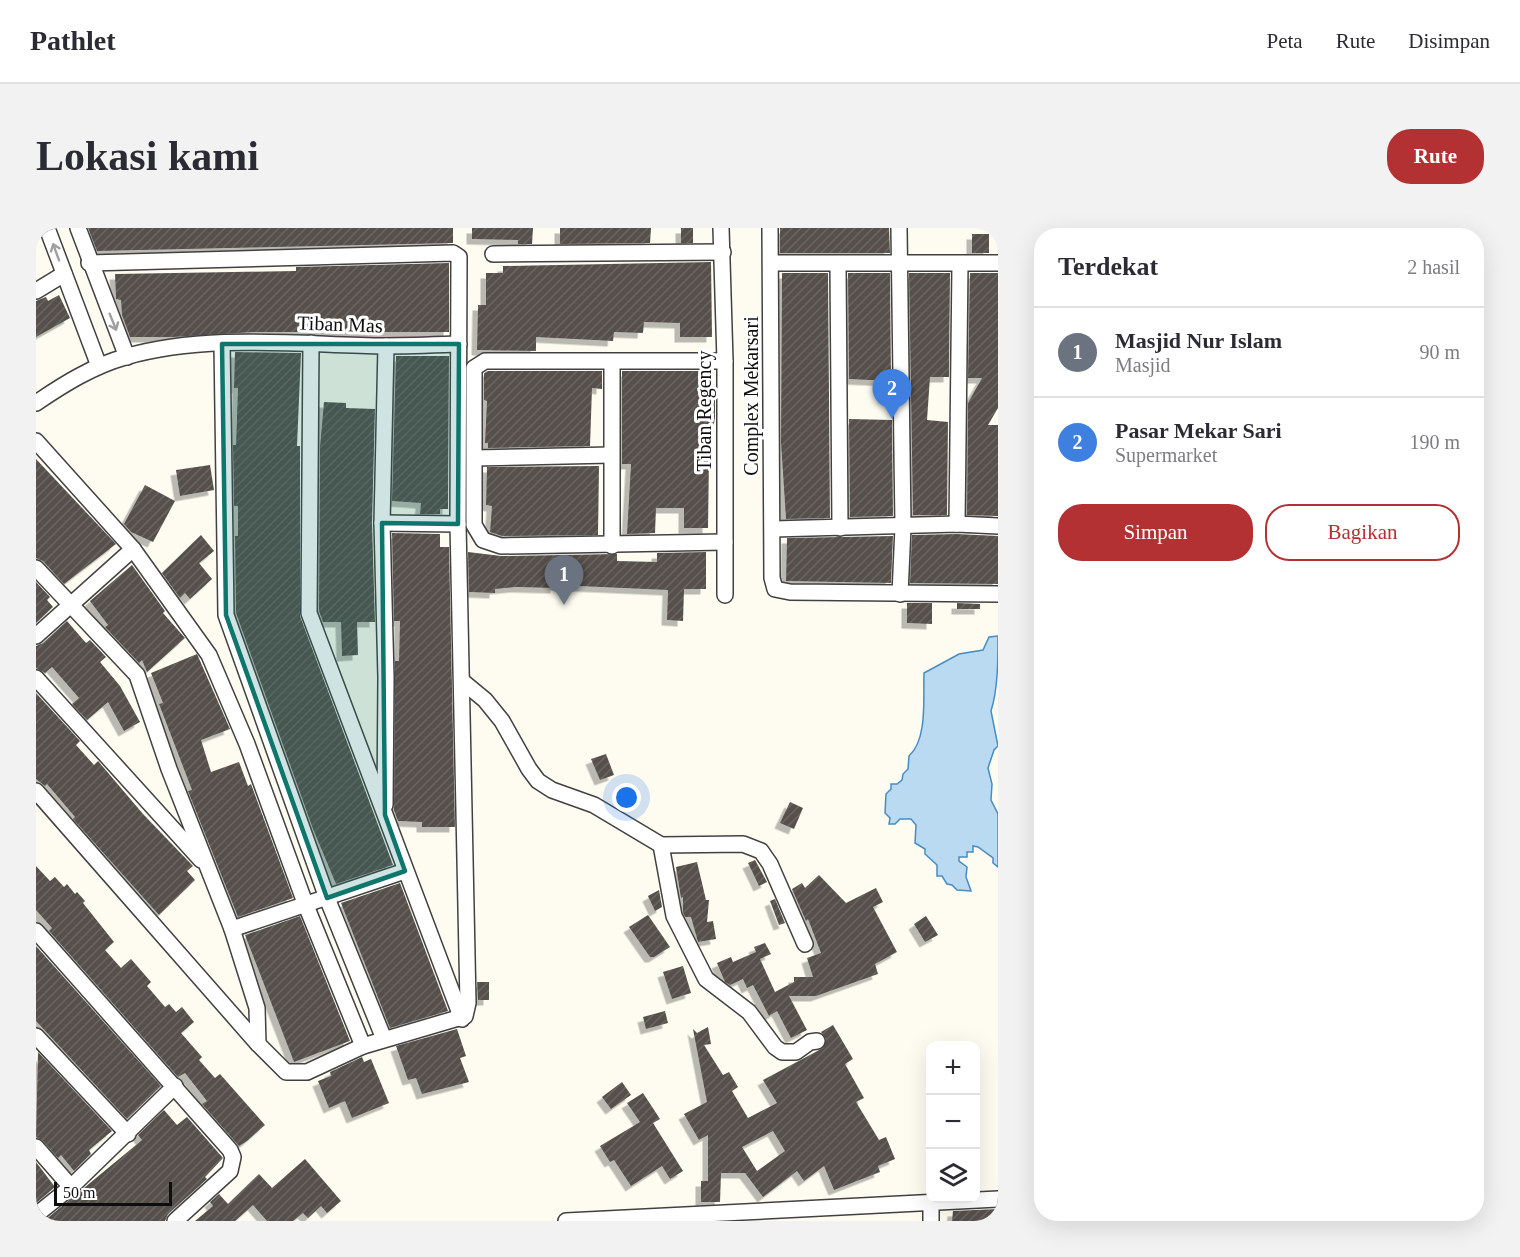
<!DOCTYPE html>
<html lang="id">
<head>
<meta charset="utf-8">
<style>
  body { margin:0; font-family:"Times New Roman",serif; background:#f2f2f3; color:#2b2b33 }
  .controls { position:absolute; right:18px; bottom:18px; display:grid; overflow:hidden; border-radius:12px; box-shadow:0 6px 24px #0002 }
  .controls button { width:54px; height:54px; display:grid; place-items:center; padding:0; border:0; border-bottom:2px solid #e1e1e2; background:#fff; color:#2b2b33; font:30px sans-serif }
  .scale { position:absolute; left:18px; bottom:15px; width:118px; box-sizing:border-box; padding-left:6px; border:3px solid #0e0e0e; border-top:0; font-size:16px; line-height:21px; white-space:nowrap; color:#0e0e0e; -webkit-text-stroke:4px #fff; paint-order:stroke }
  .you { position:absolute; left:591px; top:570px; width:21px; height:21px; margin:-15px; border:4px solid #fff; border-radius:50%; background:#1a73e8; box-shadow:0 0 0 9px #1a73e833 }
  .badge { display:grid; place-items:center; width:39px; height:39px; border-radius:50%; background:#b43133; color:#fff; font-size:20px; font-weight:700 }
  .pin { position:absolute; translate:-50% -50px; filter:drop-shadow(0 2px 3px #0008) }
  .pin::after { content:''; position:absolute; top:32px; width:21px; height:18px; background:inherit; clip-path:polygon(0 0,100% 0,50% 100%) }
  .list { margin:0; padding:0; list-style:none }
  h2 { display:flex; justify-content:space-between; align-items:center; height:78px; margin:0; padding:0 24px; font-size:26px }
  h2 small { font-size:20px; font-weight:400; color:#7c7c81 }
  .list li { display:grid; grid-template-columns:39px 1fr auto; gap:18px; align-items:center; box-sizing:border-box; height:90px; padding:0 24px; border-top:2px solid #e1e1e2 }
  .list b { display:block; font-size:22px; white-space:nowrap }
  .list p { margin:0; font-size:20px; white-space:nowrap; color:#7c7c81 }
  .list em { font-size:20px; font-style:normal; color:#7c7c81 }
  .actions { display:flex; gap:12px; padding:18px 24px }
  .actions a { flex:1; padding:14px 0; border:2px solid #b43133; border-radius:24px; text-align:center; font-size:21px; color:#b43133 }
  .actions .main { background:#b43133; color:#fff }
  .icon { flex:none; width:33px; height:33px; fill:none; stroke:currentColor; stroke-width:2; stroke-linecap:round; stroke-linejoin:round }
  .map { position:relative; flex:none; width:962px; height:993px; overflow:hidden; border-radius:24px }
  header { display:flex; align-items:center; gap:36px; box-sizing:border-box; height:84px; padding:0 30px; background:#fff; border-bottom:2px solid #e1e1e2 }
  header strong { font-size:28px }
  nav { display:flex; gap:33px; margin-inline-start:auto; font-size:21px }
  .intro { display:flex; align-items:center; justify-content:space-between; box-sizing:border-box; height:144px; padding:0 36px }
  h1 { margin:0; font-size:42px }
  .button { padding:15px 27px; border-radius:24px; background:#b43133; color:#fff; font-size:21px; font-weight:700 }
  main { display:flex; gap:36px; padding:0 36px }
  aside { flex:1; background:#fff; border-radius:24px; box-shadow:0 6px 24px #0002 }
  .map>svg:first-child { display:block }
</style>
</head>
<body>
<header>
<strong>Pathlet</strong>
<nav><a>Peta</a><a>Rute</a><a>Disimpan</a></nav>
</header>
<div class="intro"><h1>Lokasi kami</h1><a class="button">Rute</a></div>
<main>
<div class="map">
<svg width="962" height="993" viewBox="0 0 962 993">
  <defs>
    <pattern id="building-hatch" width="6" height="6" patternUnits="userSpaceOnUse" patternTransform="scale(1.5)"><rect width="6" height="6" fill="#56504c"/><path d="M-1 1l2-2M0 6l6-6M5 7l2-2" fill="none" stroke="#696561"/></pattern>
    <filter id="shadow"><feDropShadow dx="-5.5" dy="5.5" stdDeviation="0" flood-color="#0004"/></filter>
  </defs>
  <rect width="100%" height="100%" fill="#fefcf1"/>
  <!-- water -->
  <path fill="#b9daf1" stroke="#468dc3" stroke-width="1.5" d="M962,408C962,432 962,461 955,483L962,518L958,522L952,540L956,556L955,572L962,586V639L957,635V630L942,619L937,618V624H931V629H923V633L931,639L930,649L935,663L921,662L916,657L911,656L906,648H901V637L889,626V621L879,615L880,597L875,591H864L859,596H853L854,590L849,585L850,566L855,561V556H861L866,552L867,546L872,541L873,528C892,511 887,469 888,445L923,426L947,422L953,409Z"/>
  <!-- building -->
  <g fill="url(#building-hatch)" fill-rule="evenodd" filter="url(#shadow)">
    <path d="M52,0H417V15L61,23Z"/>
    <path d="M436,0H497L496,16H482V12L436,11Z"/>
    <path d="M524,0H615L614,15L524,16Z"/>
    <rect x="645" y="0" width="12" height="15"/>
    <path d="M744,0H853L854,25H744Z"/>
    <rect x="936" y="6" width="17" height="19"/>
    <path d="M675,34L676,109H644V95L608,94L607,105L578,104L577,113L500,109V123L441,122L442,77H450V45H467V38Z"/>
    <path d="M413,35V104H218L137,109H94L86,87L85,72L80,71L79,46L260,43V39Z"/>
    <path d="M746,45H792L794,290L750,291L745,215Z"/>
    <path d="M812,45H854L855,153L813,151Z"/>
    <path d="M873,45H914L913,149H894L891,192L912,194L911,287H877Z"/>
    <path d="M934,45H962V180L952,197H962V288L931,287L932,175L946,150H932Z"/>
    <path d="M23,67L34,90L0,109V73L10,69L12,73Z"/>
    <path d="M199,124L265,125L261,218H264V388L357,637L300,656L277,601L200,385L199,308H202V278H198L197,217H200L202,160H198Z"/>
    <path d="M360,128H413L412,281H404V286H384L385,275L356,273Z"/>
    <path d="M452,143H566V161L556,160L554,218L452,220V215H449L451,173L448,172V145Z"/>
    <path d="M586,143H674V162H679V189L673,230L672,300H648V280H620L619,305L591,306L595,236H586Z"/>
    <path d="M288,174L310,175V180L339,181L336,295L339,394H321L322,427L306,428L305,394H287L283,383L284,219Z"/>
    <path d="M813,191L856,192L857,288L814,289Z"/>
    <path d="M0,231L80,316L28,356L7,333L0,330Z"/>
    <path d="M174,237L178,262L144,268L140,242Z"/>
    <path d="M563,238L562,307L466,308L454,304L456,278L450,277L451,239Z"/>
    <path d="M109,257L139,273L117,314L95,304L88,296Z"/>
    <path d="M356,305L404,306V319H413L419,599H386V594L362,593L358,582L359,433H363L364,393H358Z"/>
    <path d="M921,306L962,308V356L874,355L876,307Z"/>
    <path d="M165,307L178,323L163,335L176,351L154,371L149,365L144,370L126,345Z"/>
    <path d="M857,308L855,355L750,353L751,310Z"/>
    <path d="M432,324L465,328L581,326V333L621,334V325L670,324V361H648L647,393L631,392L632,362L520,357V360L480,359L459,361V365L433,364Z"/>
    <path d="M96,337L129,383L127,385L149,410L111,444L106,432L103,435L69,399L72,397L54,373Z"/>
    <path d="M0,354L14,369L11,372L17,379L0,395Z"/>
    <path d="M871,375H896V396L871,395Z"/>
    <path d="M921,375L944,376V381H921Z"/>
    <path d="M31,393L50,415L54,412L70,429L64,434L84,458L104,494L88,503L72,474L51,492L36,476L43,470L16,439L9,445L0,440V418L7,415Z"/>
    <path d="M161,426L194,501L165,512L175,544L203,534L212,558L215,556L257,670L202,689L152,563L156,562L123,476L127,475L115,445Z"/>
    <path d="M0,465L44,513L40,517L58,537L62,533L107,586L157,638L151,643L159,652L123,687L37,591L39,589L11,556L9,558L0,551Z"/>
    <path d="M570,526L578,547L564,552L555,531Z"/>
    <path d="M754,574L767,580L758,601L744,595Z"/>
    <path d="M719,632L731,654L723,658L712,635Z"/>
    <path d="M661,634L670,672H673L671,694L677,693L680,711L662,714L655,689H649L647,685V669L645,670L640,639Z"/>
    <path d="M0,638L14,653L19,649L28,659L31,656L39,666L41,664L49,673L47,675L78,714L69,722L85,740L95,731L115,754L111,758L129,779L133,776L140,784L146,779L158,794L145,805L166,829L163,832L179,850L184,846L229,897L211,913L203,918L166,876L171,873L149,845L142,849L13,703L16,700L0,682Z"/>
    <path d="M783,647L810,675L840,660L847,674L837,679L861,724L839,736L842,746L780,768H753L771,802L755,810L741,783L733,788L717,757L711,760L707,751L694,757L689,754L681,735L695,729L697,734L720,724L718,719L729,715L735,726L724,731L739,764L758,754V749H777L771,730L785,725L772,691L770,693L756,661L766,655L769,660Z"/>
    <path d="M364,655L412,783L354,800L305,675Z"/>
    <path d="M623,662L626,679L619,683L612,668Z"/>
    <path d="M739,671L749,695L743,697L734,673Z"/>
    <path d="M612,687L634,719L618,729H614L593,699Z"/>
    <path d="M264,688L314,813L258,834L209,707Z"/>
    <path d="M890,688L902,707L889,714L878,696Z"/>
    <path d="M0,718L125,858L91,891L0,793Z"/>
    <path d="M647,738L655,765L636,771L627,744Z"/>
    <path d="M441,754H453V772H442Z"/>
    <path d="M629,783L632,795L610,801L607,789Z"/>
    <path d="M797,797L817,831L809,836L828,870L820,874L843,912L850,909L859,931L842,938L844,944L798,962L788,938L768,953L761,943L727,969L709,945H685L684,974H665V953H672V907L663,912L648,886L671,874L657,801L661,805L672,799L675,816L668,817L687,847L693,844L702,859L696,863L712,890L741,875L727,852L787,820L790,811L785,804ZM737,903L749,923L721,943L706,919Z"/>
    <path d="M421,801L430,828L424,830L433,854L386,866L380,850L372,852L360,818Z"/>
    <path d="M2,824L76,903L53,922L55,926L38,943L25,927L22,930L7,913L0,909Z"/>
    <path d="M326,829L328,834L335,831L353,875L316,890L309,873L293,880L282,853L295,848L294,844Z"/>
    <path d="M586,854L595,867L575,881L566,869Z"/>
    <path d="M607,865L624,891L617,895L647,943L634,951L626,938L595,958L578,932L574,934L564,918L604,894L591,875Z"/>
    <path d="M128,882L141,897L151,889L187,930L169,949L171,951L132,986L129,993H8L106,912L102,907Z"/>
    <path d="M269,931L305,973L291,985L285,978L272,990L267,985L257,993H231L217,977L199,993H159L177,978L174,974L183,966L192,976L223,946L236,960Z"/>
    <path d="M0,934L19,959L0,975Z"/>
    <path d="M962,981V993H916L917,983Z"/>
  </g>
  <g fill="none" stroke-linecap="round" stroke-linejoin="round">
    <!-- street casing -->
    <g stroke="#414141" stroke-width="18">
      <g id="street">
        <path d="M11,0L63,138"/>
        <path d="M42,0L91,129"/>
        <path d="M685,0L689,133V367"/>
        <path d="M734,0L736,350L739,361L754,364L962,366"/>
        <path d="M863,0L867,299L864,366"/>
        <path d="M457,26L687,24"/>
        <path d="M735,35H962"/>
        <path d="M802,37L804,300"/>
        <path d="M0,63L28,46"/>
        <path d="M275,115L273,385L426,791"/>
        <path d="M186,116L190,387L291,670L348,811"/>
        <path d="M689,133H449L438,140V297L447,312L465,318L689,314"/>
        <path d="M0,175C28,156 57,138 89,129C173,105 264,117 349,118C374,118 398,117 423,116"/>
        <path d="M0,213L97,321L173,427L211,516L269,675L327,818"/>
        <path d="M439,230L575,227"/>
        <path d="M346,295L422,296"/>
        <path d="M921,296L924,36"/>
        <path d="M737,301L921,296L962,298"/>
        <path d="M576,318V135"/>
        <path d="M0,340L101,447L133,541L196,701L221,780L222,816"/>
        <path d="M0,408L97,321"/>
        <path d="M0,450L165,632"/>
        <path d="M426,453L449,472L466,493L493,541L502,553L516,562L558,577L625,617L707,616L725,623L734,636L769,716"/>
        <path d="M0,563L222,816L250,844H271L327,818L429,788L432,775L422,296L423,29L417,25L53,35"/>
        <path d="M349,577L350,450L346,295L350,118"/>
        <path d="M625,617L638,688L670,751L713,784L739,819L746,824H760L774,814L781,813"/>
        <path d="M196,701L369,643"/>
        <path d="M0,703L194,922L197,929L194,943L139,993"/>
        <path d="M0,808L92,906"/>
        <path d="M0,919L35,959"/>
        <path d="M0,987L35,959L139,858"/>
        <path d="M530,993L962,971"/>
        <path d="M895,993V975"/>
      </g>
    </g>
    <!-- street -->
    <use href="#street" stroke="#fff" stroke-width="15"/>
  </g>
  <!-- one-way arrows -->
  <defs><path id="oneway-shaft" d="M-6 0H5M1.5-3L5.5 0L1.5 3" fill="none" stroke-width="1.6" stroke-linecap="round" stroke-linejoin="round" transform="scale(1.5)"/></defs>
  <g stroke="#9f9f9f">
    <use href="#oneway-shaft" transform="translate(20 24) rotate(-110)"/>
    <use href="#oneway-shaft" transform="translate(77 94) rotate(68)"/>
  </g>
  <!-- marked area -->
  <path fill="#0f766e" fill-opacity="0.2" stroke="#0f766e" stroke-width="4.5" stroke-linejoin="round" d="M186,116H423L422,296L346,295L349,587L369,643L291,670L190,387Z"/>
  <g text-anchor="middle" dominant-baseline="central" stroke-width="6" stroke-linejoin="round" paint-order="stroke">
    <!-- street labels -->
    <g font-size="20" fill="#0e0e0e" stroke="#fff">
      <text transform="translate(304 96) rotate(2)">Tiban Mas</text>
      <text transform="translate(715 168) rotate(-90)">Complex Mekarsari</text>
      <text transform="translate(668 183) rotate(-90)">Tiban Regency</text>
    </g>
  </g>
</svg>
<div class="controls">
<button>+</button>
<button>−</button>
<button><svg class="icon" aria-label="layers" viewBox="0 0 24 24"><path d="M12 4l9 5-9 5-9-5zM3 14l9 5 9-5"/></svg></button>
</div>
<div class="scale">50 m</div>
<div class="you"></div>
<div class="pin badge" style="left:528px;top:377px;background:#6b7280">1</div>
<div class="pin badge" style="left:856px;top:191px;background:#3f7fe0">2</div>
</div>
<aside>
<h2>Terdekat<small>2 hasil</small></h2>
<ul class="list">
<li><span class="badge" style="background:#6b7280">1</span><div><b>Masjid Nur Islam</b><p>Masjid</p></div><em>90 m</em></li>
<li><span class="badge" style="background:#3f7fe0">2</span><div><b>Pasar Mekar Sari</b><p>Supermarket</p></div><em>190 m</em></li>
</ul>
<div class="actions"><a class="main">Simpan</a><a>Bagikan</a></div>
</aside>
</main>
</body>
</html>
